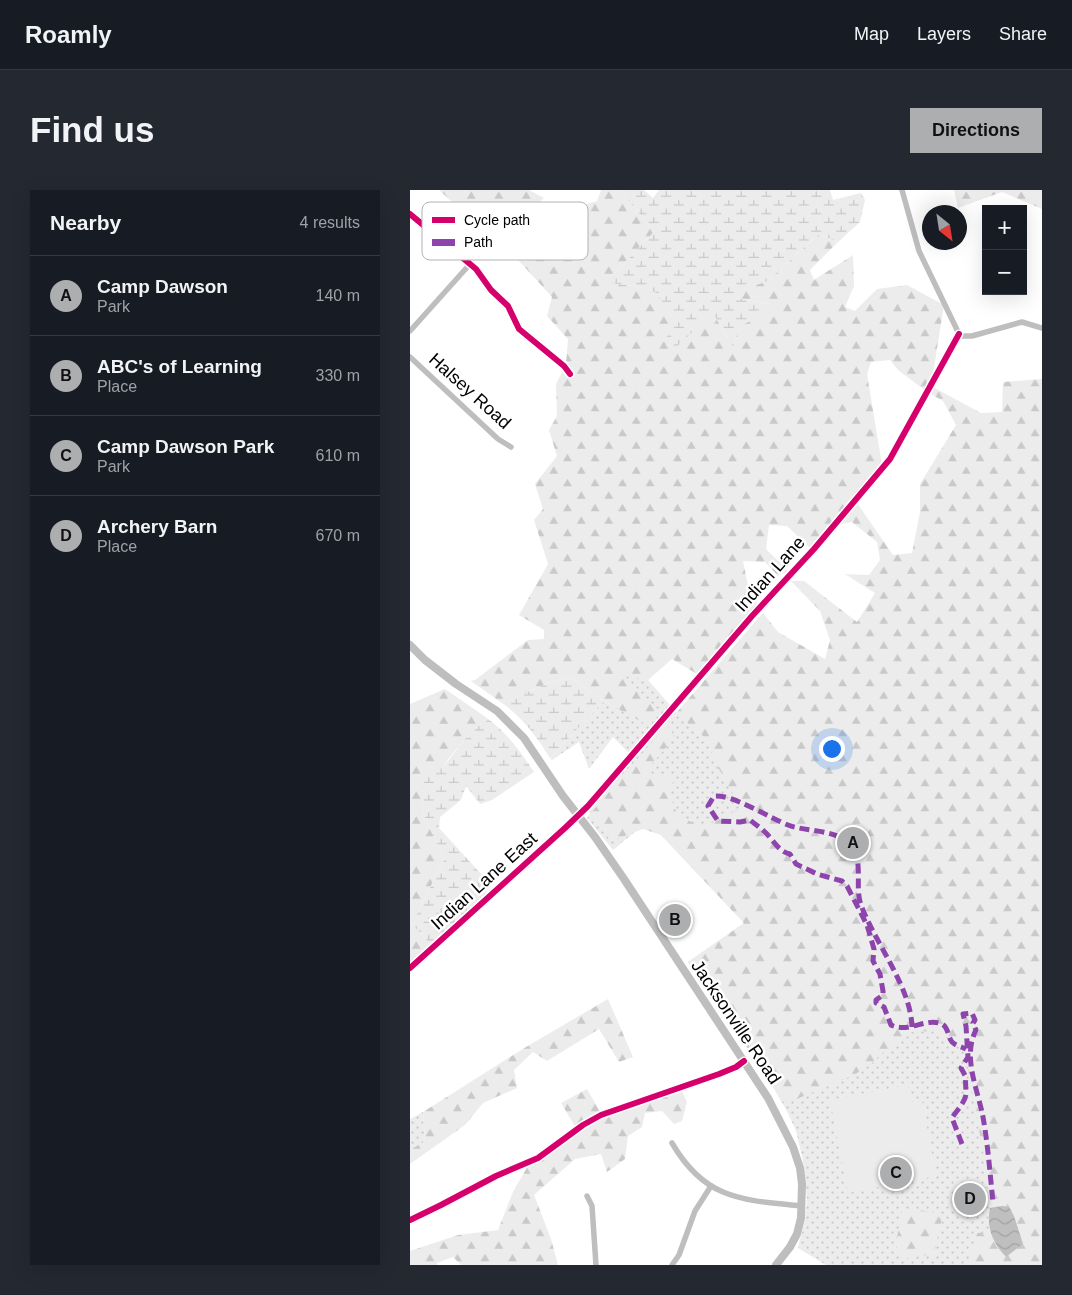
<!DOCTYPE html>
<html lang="en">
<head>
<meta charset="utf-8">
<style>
  body { margin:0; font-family:Arial,sans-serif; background:#242831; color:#f1f3f6 }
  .controls { position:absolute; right:15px; top:15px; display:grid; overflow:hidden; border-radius:0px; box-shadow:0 5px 20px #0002 }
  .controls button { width:45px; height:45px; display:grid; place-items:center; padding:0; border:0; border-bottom:1px solid #363941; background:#171b24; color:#f1f3f6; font:25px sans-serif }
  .compass { position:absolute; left:512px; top:15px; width:45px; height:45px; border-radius:50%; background:#171b24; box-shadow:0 5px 20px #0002; rotate:150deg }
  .you { position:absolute; left:421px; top:558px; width:18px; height:18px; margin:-12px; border:4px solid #fff; border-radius:50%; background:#1a73e8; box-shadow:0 0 0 8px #1a73e833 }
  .badge { display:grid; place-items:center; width:32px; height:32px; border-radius:50%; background:#adaeaf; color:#111; font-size:16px; font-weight:700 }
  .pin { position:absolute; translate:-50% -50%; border:2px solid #fff; box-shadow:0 1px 5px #0006 }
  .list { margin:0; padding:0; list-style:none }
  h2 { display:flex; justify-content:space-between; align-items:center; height:65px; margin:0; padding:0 20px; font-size:21px }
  h2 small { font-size:16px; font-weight:400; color:#9ea1a6 }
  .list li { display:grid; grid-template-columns:32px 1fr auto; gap:15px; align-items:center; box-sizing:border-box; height:80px; padding:0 20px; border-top:1px solid #363941 }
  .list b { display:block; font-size:19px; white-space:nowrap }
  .list p { margin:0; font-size:16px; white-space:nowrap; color:#9ea1a6 }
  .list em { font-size:16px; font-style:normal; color:#9ea1a6 }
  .map { position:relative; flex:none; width:632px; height:1075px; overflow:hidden; border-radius:0px }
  header { display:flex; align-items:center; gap:30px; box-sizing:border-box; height:70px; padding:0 25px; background:#171b24; border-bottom:1px solid #363941 }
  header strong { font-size:24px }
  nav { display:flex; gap:28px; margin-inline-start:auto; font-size:18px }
  .intro { display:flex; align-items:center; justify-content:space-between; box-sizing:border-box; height:120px; padding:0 30px }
  h1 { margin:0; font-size:35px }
  .button { padding:12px 22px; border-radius:0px; background:#adaeaf; color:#111; font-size:18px; font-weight:700 }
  main { display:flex; gap:30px; padding:0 30px }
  aside { flex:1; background:#171b24; border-radius:0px; box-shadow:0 5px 20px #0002 }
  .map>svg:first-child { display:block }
</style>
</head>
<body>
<header>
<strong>Roamly</strong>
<nav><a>Map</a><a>Layers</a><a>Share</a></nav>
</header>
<div class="intro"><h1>Find us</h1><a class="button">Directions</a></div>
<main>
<aside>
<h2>Nearby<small>4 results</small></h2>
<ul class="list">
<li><span class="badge">A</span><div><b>Camp Dawson</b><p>Park</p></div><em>140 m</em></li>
<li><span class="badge">B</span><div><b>ABC's of Learning</b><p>Place</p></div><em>330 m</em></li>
<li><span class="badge">C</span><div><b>Camp Dawson Park</b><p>Park</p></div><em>610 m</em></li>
<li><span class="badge">D</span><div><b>Archery Barn</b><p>Place</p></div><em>670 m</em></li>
</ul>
</aside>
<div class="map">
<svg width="632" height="1075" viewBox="0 0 632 1075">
  <defs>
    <pattern id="grass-dots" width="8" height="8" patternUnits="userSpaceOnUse" patternTransform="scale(1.25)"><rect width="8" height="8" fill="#ececec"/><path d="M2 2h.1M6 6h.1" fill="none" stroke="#c9c9c9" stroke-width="1.8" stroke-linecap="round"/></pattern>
    <pattern id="forest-firs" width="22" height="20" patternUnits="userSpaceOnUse" patternTransform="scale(1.25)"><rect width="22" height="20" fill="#ececec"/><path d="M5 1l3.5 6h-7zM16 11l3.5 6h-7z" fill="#c9c9c9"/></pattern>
    <pattern id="wetland-marsh" width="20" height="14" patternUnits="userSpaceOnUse" patternTransform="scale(1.25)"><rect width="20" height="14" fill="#ececec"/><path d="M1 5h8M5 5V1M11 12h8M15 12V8" fill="none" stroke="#c9c9c9"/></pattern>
    <pattern id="water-waves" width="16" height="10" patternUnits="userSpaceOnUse" patternTransform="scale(1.25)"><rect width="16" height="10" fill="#bfbfbf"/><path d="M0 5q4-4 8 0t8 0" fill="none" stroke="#a2a2a2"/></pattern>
  </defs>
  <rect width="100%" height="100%" fill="#fff"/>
  <!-- grass -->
  <g fill="url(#grass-dots)">
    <path d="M349,427L409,500L632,547V1075H416L388,1058L395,1030L397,1009L393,970L386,941L377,921L355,883L278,772L334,733L251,645L237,632L203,660L177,628L180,624L176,619L223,567L203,547L179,579L169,552L142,570L140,568L194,511L241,536L213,484L238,490L267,523Z"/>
    <path d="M13,922L15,952L0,960V929Z"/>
  </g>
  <!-- forest -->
  <g fill="url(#forest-firs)" fill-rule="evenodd">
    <path d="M29,0H119L134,8L121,19L136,39L143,24L187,11L191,0H210L244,42L201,87V93L230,97L248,103L266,134L303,123L323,157L332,135L359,114L325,108V100L356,92L409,44L428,52L400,80L404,90L443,65L444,96L435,117L445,121L467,99L497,95L534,115L521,196L571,223L592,222L593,192L632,189V1075H557L567,1043L580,1042L587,1057L592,1016L580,1018L575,972L554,857L527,841L500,842L471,864L462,873L444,885L389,908L371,911L355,883L278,772L334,733L251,645L233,639L201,651L180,624L257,535L265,547L240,576L242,585L266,584L259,603L267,624L292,638L331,618L301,565L305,556L266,523L353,423L368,442L415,469L420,450L410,421L381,391H394L447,432L465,403L435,384L459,385L470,370L467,352L442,332L421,336L402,360L377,336L359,335L356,359L378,381L368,386L355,372L333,371L338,396L353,399L345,417L287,484L262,469L238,490L214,485L245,519L241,537L194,511L160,487L141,492L92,513L61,491L65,490L118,450L134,449V440L109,425L138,374L124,330L133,319L125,294L147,266L139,240L147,226L146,194L156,174L158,149L137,126L142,107L99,60L105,48L71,38ZM480,170L488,180L517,202L533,211L546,235L510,294V322L502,363L483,365L445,310L473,281L457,184L461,172Z"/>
    <path d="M544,0H632V19L592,2L548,18Z"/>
    <path d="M35,499L77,528L55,549L39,568L14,606L13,623L34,670L7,724L0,725V514Z"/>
    <path d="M0,732L23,757L0,777Z"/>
    <path d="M198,809L223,867L209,872L189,839L137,871L123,862L104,880L107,898L73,913L55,935L0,974V960L15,951L13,922L116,857Z"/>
    <path d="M270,897L277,912L272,931L264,934L252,921L235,923L232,937L218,946L215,969L197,982L191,964L165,969L124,1005L141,1049L148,1075H51L43,1067L27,1073V1075H0V1061L48,1045L88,1040L103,1002L123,967L166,938L151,913L177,899L192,925Z"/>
    <path d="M503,1019L522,1022L532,1027L524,1064L491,1069C490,1066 487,1061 487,1057C485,1044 493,1033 492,1020Z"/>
  </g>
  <!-- wetland -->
  <g fill="url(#wetland-marsh)">
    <path d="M210,0H234L243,8L249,0H420L423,10L451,3L455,10L450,32L428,52L409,44L356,92L325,101V108L359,114L362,121L332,135L323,157L303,123L261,162L255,149L266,134L247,103L230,97L201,93V87L244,42Z"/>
    <path d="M160,487L194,511L140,568C127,547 113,528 92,513L141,492Z"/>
    <path d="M77,528C97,543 110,561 124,582L82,610L70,614L56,596L51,610L30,627L29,638L74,687L77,708L23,757L0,732V725L7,724L34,670L13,623L14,586L34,576L55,549Z"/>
  </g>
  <!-- garden -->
  <path fill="#ececec" d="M498,895L501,912L512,910L526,986L438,1003L420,910Z"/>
  <!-- water -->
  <path fill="url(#water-waves)" d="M592,1016L599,1017L604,1026L613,1054L596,1067C583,1053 576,1038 580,1018Z"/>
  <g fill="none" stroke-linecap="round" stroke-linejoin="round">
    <!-- minor -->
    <g stroke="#bebebe" stroke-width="5.5">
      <path d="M492,0L509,61L550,146H562L612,132L632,138"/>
      <path d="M0,24L66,79L81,100L98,116L109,139L154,176L160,184"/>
      <path d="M0,141L60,74"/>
      <path d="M0,167L88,249L101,257"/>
      <path d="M0,778L155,638L178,616L342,426L404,359L480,269L549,144"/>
      <path d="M262,953C295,1010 332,1010 392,1016"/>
      <path d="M177,1006L182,1016L186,1075"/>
      <path d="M0,1030L31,1015L86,986L128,968L173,935L191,925L309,884L326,877L334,871"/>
      <path d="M262,1075L269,1065L285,1021L301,996"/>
    </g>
    <!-- major -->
    <path stroke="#bebebe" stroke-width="8" d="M0,455L15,470L46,494L87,521L114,548L153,606L185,647L214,689L358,908L383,957L390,978L392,994L391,1028L387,1044L380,1057L366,1075"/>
    <!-- quiet -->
    <g stroke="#8e44ad" stroke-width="5" stroke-dasharray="10 5" stroke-linecap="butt">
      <path d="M502,837C501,797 465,753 451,715C444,696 455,669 439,653C424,639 396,642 378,635C360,628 322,604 304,606L298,616L308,631L330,632L340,630C345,634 351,638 356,643C363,650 369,662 380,664L386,674L407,684L432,691L437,696L457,735L464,759L463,771L470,784L473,801V805L466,810V813L474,817L481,835C497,843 514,829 529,833C539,835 537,846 542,852C546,856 552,857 556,859"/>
      <path d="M552,954L542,928C546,921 556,912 556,903C556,897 555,893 556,887L551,878L558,867L556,836L553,824L562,823L565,830L563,833L566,840C552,867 568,900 573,927C578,955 580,984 583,1012"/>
    </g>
    <!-- cycleway casing -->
    <g stroke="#fff" stroke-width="9">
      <g id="cycleway">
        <path d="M0,24L66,79L81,100L98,116L109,139L154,176L160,184"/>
        <path d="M0,778L155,638L178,616L342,426L404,359L480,269L549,144"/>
        <path d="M0,1030L31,1015L86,986L128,968L173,935L191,925L309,884L326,877L334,871"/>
      </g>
    </g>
    <!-- cycleway -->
    <use href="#cycleway" stroke="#d6006c" stroke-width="6"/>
  </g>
  <g text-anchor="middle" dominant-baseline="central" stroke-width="5" stroke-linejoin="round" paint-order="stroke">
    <!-- street labels -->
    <g font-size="18" fill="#000" stroke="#fff">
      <text transform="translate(60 201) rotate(42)">Halsey Road</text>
      <text transform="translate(360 384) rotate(-48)">Indian Lane</text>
      <text transform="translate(74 691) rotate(-42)">Indian Lane East</text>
      <text transform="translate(326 832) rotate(56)">Jacksonville Road</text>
    </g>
  </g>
  <!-- legend -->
  <rect x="12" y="12" width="166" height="58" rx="8" fill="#fff" stroke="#b2b2b2" stroke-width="1"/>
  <rect x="22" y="27" width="23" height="6" fill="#d6006c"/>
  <rect x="22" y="49" width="23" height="7" fill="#8e44ad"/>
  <g font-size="14" fill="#000">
    <text x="54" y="35">Cycle path</text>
    <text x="54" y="57">Path</text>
  </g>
</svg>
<div class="controls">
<button>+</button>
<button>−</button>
</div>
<svg class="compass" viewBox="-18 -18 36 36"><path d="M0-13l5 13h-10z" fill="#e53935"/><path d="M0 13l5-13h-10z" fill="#9ea1a6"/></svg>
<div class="you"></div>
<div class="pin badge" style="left:443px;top:653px">A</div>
<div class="pin badge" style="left:265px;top:730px">B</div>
<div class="pin badge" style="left:486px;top:983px">C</div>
<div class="pin badge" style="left:560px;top:1009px">D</div>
</div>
</main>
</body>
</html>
